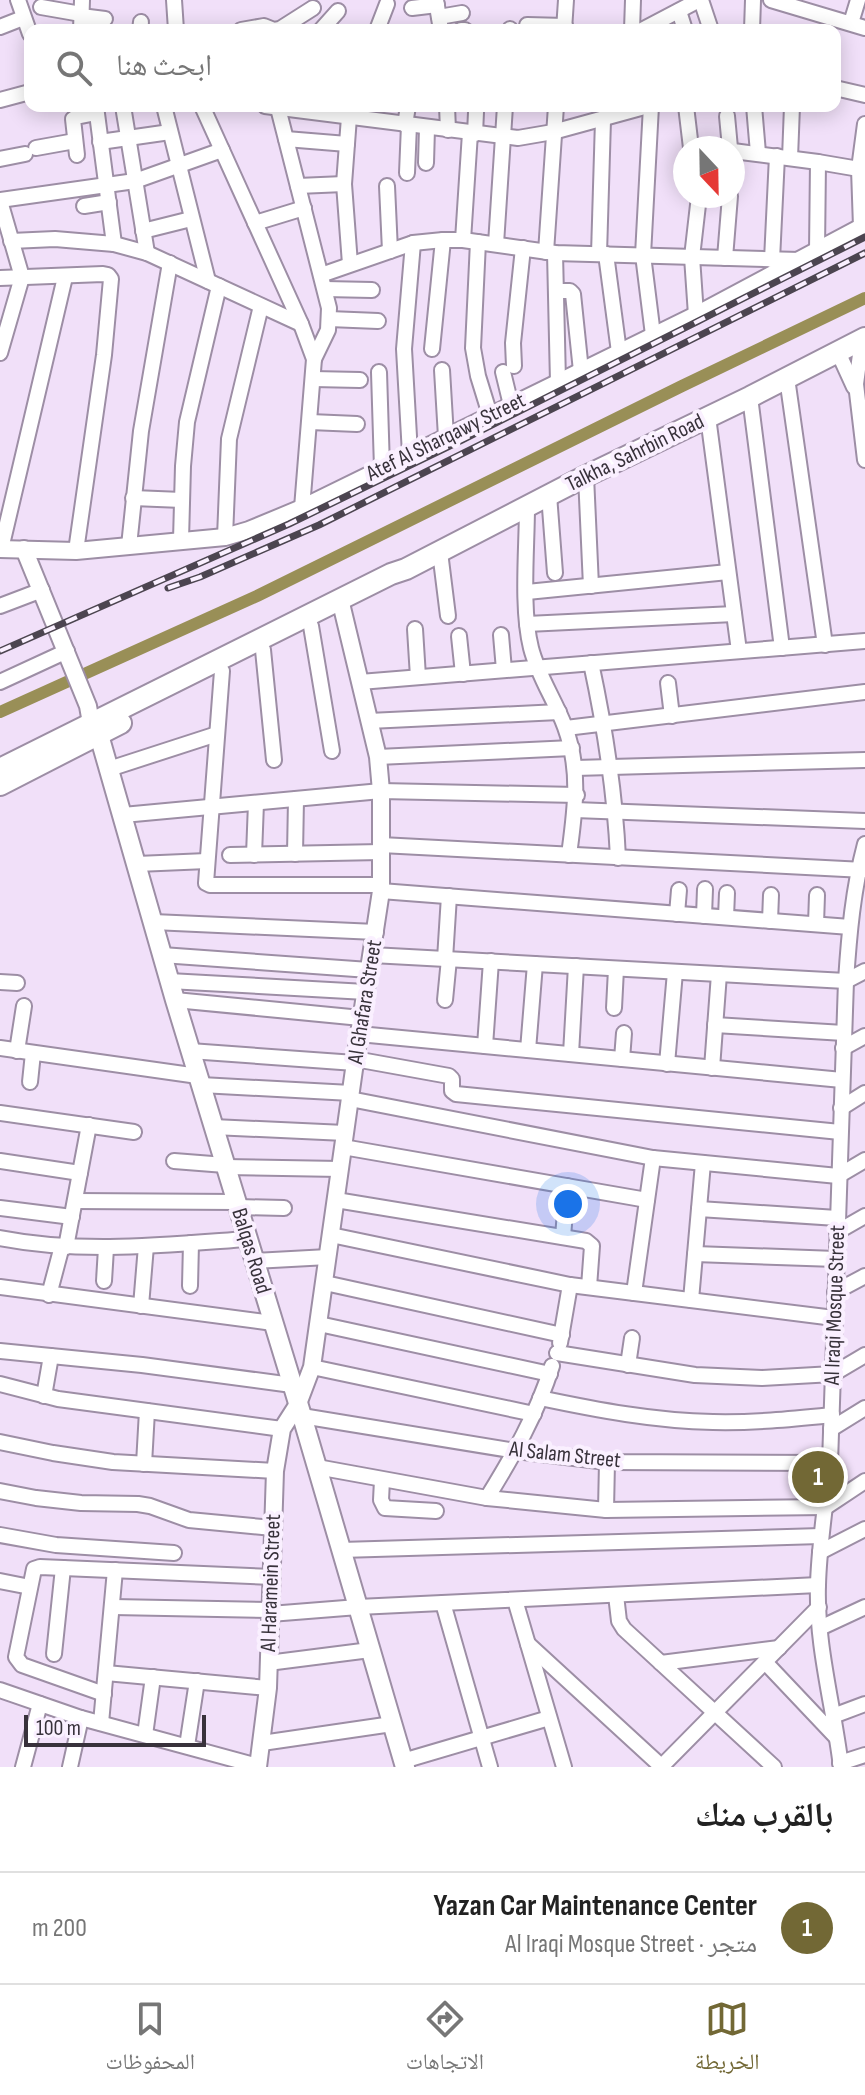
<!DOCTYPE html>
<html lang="ar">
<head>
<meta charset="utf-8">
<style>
  body { margin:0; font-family:"Sofia Sans Condensed","Noto Naskh Arabic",sans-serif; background:#f6f6f6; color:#222; direction:rtl }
  .compass { position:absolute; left:673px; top:136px; width:72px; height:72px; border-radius:50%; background:#fff; box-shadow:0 4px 20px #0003; rotate:158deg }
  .scale { position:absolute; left:24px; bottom:20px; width:182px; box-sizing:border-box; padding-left:8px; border:4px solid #38323b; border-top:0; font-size:22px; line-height:28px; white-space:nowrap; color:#38323b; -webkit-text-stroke:6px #faf0ff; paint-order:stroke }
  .you { position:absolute; left:568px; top:1204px; width:28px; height:28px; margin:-20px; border:6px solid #fff; border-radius:50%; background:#1a73e8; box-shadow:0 0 0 12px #1a73e833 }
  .badge { display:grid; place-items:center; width:52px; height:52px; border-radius:50%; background:#726835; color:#fff; font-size:26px; font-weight:700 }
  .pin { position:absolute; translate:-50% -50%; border:4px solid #fff; box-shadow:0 2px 8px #0006 }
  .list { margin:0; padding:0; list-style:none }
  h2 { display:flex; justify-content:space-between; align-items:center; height:104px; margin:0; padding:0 32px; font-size:34px }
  h2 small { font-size:26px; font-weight:400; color:#767676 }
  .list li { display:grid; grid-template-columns:52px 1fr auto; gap:24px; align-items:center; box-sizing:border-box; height:112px; padding:0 32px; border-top:2px solid #e0e0e0 }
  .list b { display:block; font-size:30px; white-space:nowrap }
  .list p { margin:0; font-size:26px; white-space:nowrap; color:#767676 }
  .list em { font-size:26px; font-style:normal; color:#767676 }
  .icon { flex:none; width:44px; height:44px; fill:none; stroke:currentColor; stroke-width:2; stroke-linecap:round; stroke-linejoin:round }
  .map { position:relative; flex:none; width:865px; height:1767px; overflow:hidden; direction:ltr }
  .search { position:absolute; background:#fff; box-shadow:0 4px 20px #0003; left:24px; right:24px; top:24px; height:88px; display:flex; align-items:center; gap:20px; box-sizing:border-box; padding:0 28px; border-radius:16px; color:#767676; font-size:30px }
  .sheet { height:216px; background:#fff }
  nav { display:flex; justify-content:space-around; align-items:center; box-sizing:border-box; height:112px; border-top:2px solid #e0e0e0; background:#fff; font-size:22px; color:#767676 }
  nav a { display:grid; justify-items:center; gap:4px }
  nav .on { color:#726835 }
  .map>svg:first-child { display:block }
</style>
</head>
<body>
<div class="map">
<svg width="865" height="1767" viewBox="0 0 865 1767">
  <rect width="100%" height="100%" fill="#f1e0f9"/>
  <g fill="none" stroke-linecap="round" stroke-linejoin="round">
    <!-- canal -->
    <path stroke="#998f57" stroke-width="12" d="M0,712L257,596L682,386L865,298"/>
    <!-- minor casing -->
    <g stroke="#9d8ea5" stroke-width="18">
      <g id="minor">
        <path d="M18,0L30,34"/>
        <path d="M174,0L176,30"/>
        <path d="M436,0L441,30"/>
        <path d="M701,0L711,30"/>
        <path d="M771,0L865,28"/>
        <path d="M41,7L81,14"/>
        <path d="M412,8L437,5"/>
        <path d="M679,11L685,30"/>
        <path d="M81,16L105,19"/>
        <path d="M439,17L462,13"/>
        <path d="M851,23L858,0"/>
        <path d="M527,25L565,26"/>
        <path d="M0,27L23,18"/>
        <path d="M81,30L82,0"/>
        <path d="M140,30L141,22"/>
        <path d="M241,30L264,26L274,30L280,29L313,8"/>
        <path d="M321,30L338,11"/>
        <path d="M377,30L387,4"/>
        <path d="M461,30H465"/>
        <path d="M510,30V29"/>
        <path d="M564,30L566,0"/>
        <path d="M632,30L633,0"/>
        <path d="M642,30L699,0"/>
        <path d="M752,30L753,0"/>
        <path d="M835,88L865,95"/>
        <path d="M0,100L30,92"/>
        <path d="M96,106L114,244"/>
        <path d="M123,106L147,253"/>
        <path d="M164,106L208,281"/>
        <path d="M202,106L301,324L314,359L302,508"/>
        <path d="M265,106L518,138L553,132L648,106"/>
        <path d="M447,106L448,130"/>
        <path d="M651,106L643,255L653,335"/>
        <path d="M686,106L691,148"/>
        <path d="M754,106L758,153"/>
        <path d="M278,108L329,308L328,330L314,359"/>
        <path d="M727,116L730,148"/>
        <path d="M349,117L344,184L350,264"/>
        <path d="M405,125L408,106"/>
        <path d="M475,134L476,112"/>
        <path d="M286,139L347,144"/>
        <path d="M100,142L170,132"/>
        <path d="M36,148L75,141"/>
        <path d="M733,151L818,162L859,169"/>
        <path d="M77,155L73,119L76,117L96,113"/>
        <path d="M790,158L792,106"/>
        <path d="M0,159L25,154"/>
        <path d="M426,163L427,128"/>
        <path d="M407,173L409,125"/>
        <path d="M298,186L344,184"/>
        <path d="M387,186L390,251"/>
        <path d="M0,200L135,181L222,150"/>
        <path d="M0,201L22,277L0,353"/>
        <path d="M84,206L109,202"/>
        <path d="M255,223L304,208"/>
        <path d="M861,227L859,169L865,124"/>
        <path d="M143,231L191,219"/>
        <path d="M463,240L470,133"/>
        <path d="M11,241L55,239L114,244L147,253L301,324"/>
        <path d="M478,242L473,348L478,376L490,415"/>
        <path d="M496,244L505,106"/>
        <path d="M817,251L818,162"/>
        <path d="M546,252L556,106"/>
        <path d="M555,253L558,382"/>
        <path d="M599,254L603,120"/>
        <path d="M606,254L619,352"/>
        <path d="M725,258L730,196"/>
        <path d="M772,260L777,156"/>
        <path d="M321,275L413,243L443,240H463L555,253L800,260"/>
        <path d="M0,278L103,274L108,275L111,279L104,355L76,551"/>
        <path d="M325,289L372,290"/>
        <path d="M556,291H570L573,294L581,371"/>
        <path d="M696,315L692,257L699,196"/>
        <path d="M329,319L378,321"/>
        <path d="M862,340L856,384L865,460"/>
        <path d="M432,349L443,240"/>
        <path d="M838,352L854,387"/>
        <path d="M514,366L513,343L523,248"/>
        <path d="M442,370L446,437"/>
        <path d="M379,372L382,468"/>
        <path d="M503,372L511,405"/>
        <path d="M787,378L825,645"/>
        <path d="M313,379L360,380"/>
        <path d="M750,397L782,648"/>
        <path d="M708,417L739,651"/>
        <path d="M310,422L357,424"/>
        <path d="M410,454L404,349L413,243"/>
        <path d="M586,476L591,586"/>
        <path d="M549,495L555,573"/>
        <path d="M133,498L182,500"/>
        <path d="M527,506C527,548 521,608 531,648C538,676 555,700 565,727C581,771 575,810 569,855"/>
        <path d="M225,537L229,439L261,306"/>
        <path d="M181,540L183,466L187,422L219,286"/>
        <path d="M129,546L141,431L170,263"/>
        <path d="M1,549L65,277"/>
        <path d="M440,552L448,616"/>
        <path d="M527,592L728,572"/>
        <path d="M0,606L42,590"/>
        <path d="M527,624L734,614"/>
        <path d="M311,626L332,751"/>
        <path d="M415,629L418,677"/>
        <path d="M501,635L504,670"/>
        <path d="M459,636L463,674"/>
        <path d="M263,650L274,760"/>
        <path d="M591,663C605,728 615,792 618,858"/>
        <path d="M222,671L206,883L210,885H381"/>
        <path d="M0,682L67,651"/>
        <path d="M360,682L865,641"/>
        <path d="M668,683L672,716"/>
        <path d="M369,721L559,712"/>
        <path d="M566,728L865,692"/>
        <path d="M378,757L572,748"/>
        <path d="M575,768L865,760"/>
        <path d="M109,769L217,734"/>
        <path d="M575,810L865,821"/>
        <path d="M123,815L381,791L577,795"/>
        <path d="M381,845L864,870"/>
        <path d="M295,854L296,799"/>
        <path d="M230,855L381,852"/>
        <path d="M254,855L256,803"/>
        <path d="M137,864L207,861"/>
        <path d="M381,891L850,927"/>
        <path d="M677,914L679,890"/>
        <path d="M704,916L705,889"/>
        <path d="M726,917L727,893"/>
        <path d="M770,921L771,895"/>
        <path d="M153,922L376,932"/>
        <path d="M816,924L817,895"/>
        <path d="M162,955L369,970"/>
        <path d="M372,955L846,981L865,971"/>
        <path d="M445,959L449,896"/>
        <path d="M169,981L366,992"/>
        <path d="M0,982L17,983"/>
        <path d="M175,1000L361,1018"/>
        <path d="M445,1000L449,959"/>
        <path d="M614,1008L616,969"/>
        <path d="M715,1025L844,1033"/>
        <path d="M359,1034L842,1080"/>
        <path d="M485,1046L491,961"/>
        <path d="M0,1048L198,1076"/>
        <path d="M843,1048L865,1036"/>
        <path d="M528,1050L535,964"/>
        <path d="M17,1051L24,1006"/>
        <path d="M190,1051L355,1063"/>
        <path d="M571,1054L576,966"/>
        <path d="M355,1059L449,1076L452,1079V1091L456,1094L840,1132"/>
        <path d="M622,1059L624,1033"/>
        <path d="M667,1064L675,972"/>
        <path d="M712,1068L719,974"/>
        <path d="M30,1082L33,1053"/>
        <path d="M201,1085L351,1093"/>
        <path d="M350,1099L653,1158L838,1176L865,1160"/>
        <path d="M841,1108L865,1093"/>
        <path d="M0,1113L134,1132"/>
        <path d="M213,1127L345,1133"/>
        <path d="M343,1147L647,1200"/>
        <path d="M0,1161L80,1173"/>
        <path d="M174,1161L225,1165"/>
        <path d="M225,1167L340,1169"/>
        <path d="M336,1200L586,1241L592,1246L589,1287"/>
        <path d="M75,1201L236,1202"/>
        <path d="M238,1207L284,1208"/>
        <path d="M0,1208L72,1217"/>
        <path d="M699,1209L837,1218"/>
        <path d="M837,1232L865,1216"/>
        <path d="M331,1235L570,1285L834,1318"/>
        <path d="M563,1237L567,1186"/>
        <path d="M0,1238C82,1254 164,1245 247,1239"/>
        <path d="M66,1247L89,1125"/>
        <path d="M695,1254L836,1259"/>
        <path d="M254,1261L328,1257"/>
        <path d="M104,1281L106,1248"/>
        <path d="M325,1283L562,1335"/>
        <path d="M190,1286L191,1243"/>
        <path d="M0,1287L273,1323"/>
        <path d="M835,1292L865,1276"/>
        <path d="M634,1293L653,1158"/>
        <path d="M49,1295L62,1246"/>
        <path d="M691,1300L703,1163"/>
        <path d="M141,1306L146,1246"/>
        <path d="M319,1324L550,1374"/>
        <path d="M560,1343L570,1285"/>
        <path d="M0,1351L142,1365L292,1385"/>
        <path d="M557,1353L695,1375L762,1378L833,1374L865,1355"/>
        <path d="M628,1365L632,1338"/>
        <path d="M312,1367L534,1414"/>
        <path d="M0,1384L58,1399L282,1429"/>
        <path d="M44,1396L51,1356"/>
        <path d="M540,1398C597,1410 655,1421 713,1422C753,1423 792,1419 832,1415"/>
        <path d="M302,1416L516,1451L607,1462L830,1463"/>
        <path d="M831,1429L865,1408"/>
        <path d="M0,1442L53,1453L113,1462L275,1471"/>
        <path d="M144,1464L147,1411"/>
        <path d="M317,1467L487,1498L606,1510L826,1507L865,1481"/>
        <path d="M382,1480L381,1500L385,1508L436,1511"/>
        <path d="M0,1491L36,1498L81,1503L138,1504L150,1506L189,1520L273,1528"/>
        <path d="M487,1498C513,1456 537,1414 552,1366"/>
        <path d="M606,1510L607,1462"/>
        <path d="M0,1535L56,1545L174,1553"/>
        <path d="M341,1550L821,1536"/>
        <path d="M820,1552L865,1529"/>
        <path d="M0,1581L30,1587"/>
        <path d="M616,1595L619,1621L624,1629L774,1767"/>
        <path d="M515,1600L564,1767"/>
        <path d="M443,1603L490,1767"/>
        <path d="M113,1607L270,1610"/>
        <path d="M270,1614L358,1607L818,1585"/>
        <path d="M820,1628L865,1607"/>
        <path d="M528,1644L662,1767"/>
        <path d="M54,1654L63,1568"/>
        <path d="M765,1662L836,1737"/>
        <path d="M268,1663L370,1650"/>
        <path d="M661,1663L779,1648"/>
        <path d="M106,1673L268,1688"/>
        <path d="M0,1690L81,1718L258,1766"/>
        <path d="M104,1694L22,1665L16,1657L34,1569L40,1567L272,1577"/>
        <path d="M833,1716L865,1704"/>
        <path d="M101,1723L115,1570"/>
        <path d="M145,1735L153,1677"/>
        <path d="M262,1743L392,1724"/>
        <path d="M187,1746L197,1681"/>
        <path d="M403,1761L549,1718"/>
        <path d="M840,1763L865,1755"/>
        <path d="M23,1767L40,1704"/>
        <path d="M70,1767L81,1718"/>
        <path d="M661,1767L819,1607"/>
        <path d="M841,1767C834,1707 816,1646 818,1585C819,1544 826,1503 830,1463L846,981C849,935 853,889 865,844"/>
      </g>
    </g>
    <!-- tertiary casing -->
    <g stroke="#9d8ea5" stroke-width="20">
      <g id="tertiary">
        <path d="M0,549L76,551L225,537L249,530L302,508L696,315L865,225"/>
        <path d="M24,549L88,706L91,723"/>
        <path d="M258,1767L268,1688L275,1471L282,1429L298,1404L312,1367L359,1034L381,891V791L378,757L340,599"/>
      </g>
    </g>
    <!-- secondary casing -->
    <g stroke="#9d8ea5" stroke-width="22">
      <path id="secondary" d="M99,735L175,1000L302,1416L405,1767"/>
    </g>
    <!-- primary casing -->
    <g stroke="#9d8ea5" stroke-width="24">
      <g id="primary">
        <path d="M0,769L391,574L406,569L586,476L750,397L865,338"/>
        <path d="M0,785L121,723"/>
      </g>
    </g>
    <!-- minor -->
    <use href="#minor" stroke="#fff" stroke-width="14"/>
    <!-- tertiary -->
    <use href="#tertiary" stroke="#fff" stroke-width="16"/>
    <!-- secondary -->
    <use href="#secondary" stroke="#fff" stroke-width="18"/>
    <!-- primary -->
    <use href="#primary" stroke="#fff" stroke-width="20"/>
    <!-- rail casing -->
    <g stroke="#4c4550" stroke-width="7">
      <g id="rail">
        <path d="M168,588L200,577L319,525L865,253"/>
        <path d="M0,651L289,524L462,440L865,237"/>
      </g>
    </g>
    <!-- rail -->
    <use href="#rail" stroke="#faf0ff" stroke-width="4" stroke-dasharray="12" stroke-linecap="butt"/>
  </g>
  <g text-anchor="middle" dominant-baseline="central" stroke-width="8" stroke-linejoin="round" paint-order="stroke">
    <!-- street labels -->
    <g font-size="22" fill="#38323b" stroke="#faf0ff">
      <text transform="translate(446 437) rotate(-26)">Atef Al Sharqawy Street</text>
      <text transform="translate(635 453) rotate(-26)">Talkha, Sahrbin Road</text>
      <text transform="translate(365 1002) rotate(-81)">Al Ghafara Street</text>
      <text transform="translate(251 1251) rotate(73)">Balqas Road</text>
      <text transform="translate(835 1305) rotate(-88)">Al Iraqi Mosque Street</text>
      <text transform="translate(565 1455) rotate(6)">Al Salam Street</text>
      <text transform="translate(271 1583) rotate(-88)">Al Haramein Street</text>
    </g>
  </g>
</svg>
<svg class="compass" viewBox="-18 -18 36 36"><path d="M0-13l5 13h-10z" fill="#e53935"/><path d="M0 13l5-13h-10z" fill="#767676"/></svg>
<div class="scale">100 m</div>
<div class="you"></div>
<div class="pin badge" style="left:818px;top:1477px">1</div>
<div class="search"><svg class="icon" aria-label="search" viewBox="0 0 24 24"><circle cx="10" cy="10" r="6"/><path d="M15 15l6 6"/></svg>ابحث هنا</div>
</div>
<section class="sheet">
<h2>بالقرب منك<small></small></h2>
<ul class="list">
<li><span class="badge">1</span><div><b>Yazan Car Maintenance Center</b><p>متجر · Al Iraqi Mosque Street</p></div><em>200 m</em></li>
</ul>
</section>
<nav>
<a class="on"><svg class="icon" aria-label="map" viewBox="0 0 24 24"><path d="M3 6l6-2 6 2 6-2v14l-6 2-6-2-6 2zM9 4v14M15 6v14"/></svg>الخريطة</a>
<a><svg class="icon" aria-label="directions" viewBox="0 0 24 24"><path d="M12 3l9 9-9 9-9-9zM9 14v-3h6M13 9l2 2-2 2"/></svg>الاتجاهات</a>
<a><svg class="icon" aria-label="saved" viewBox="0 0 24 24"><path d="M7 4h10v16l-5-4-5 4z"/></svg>المحفوظات</a>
</nav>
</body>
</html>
